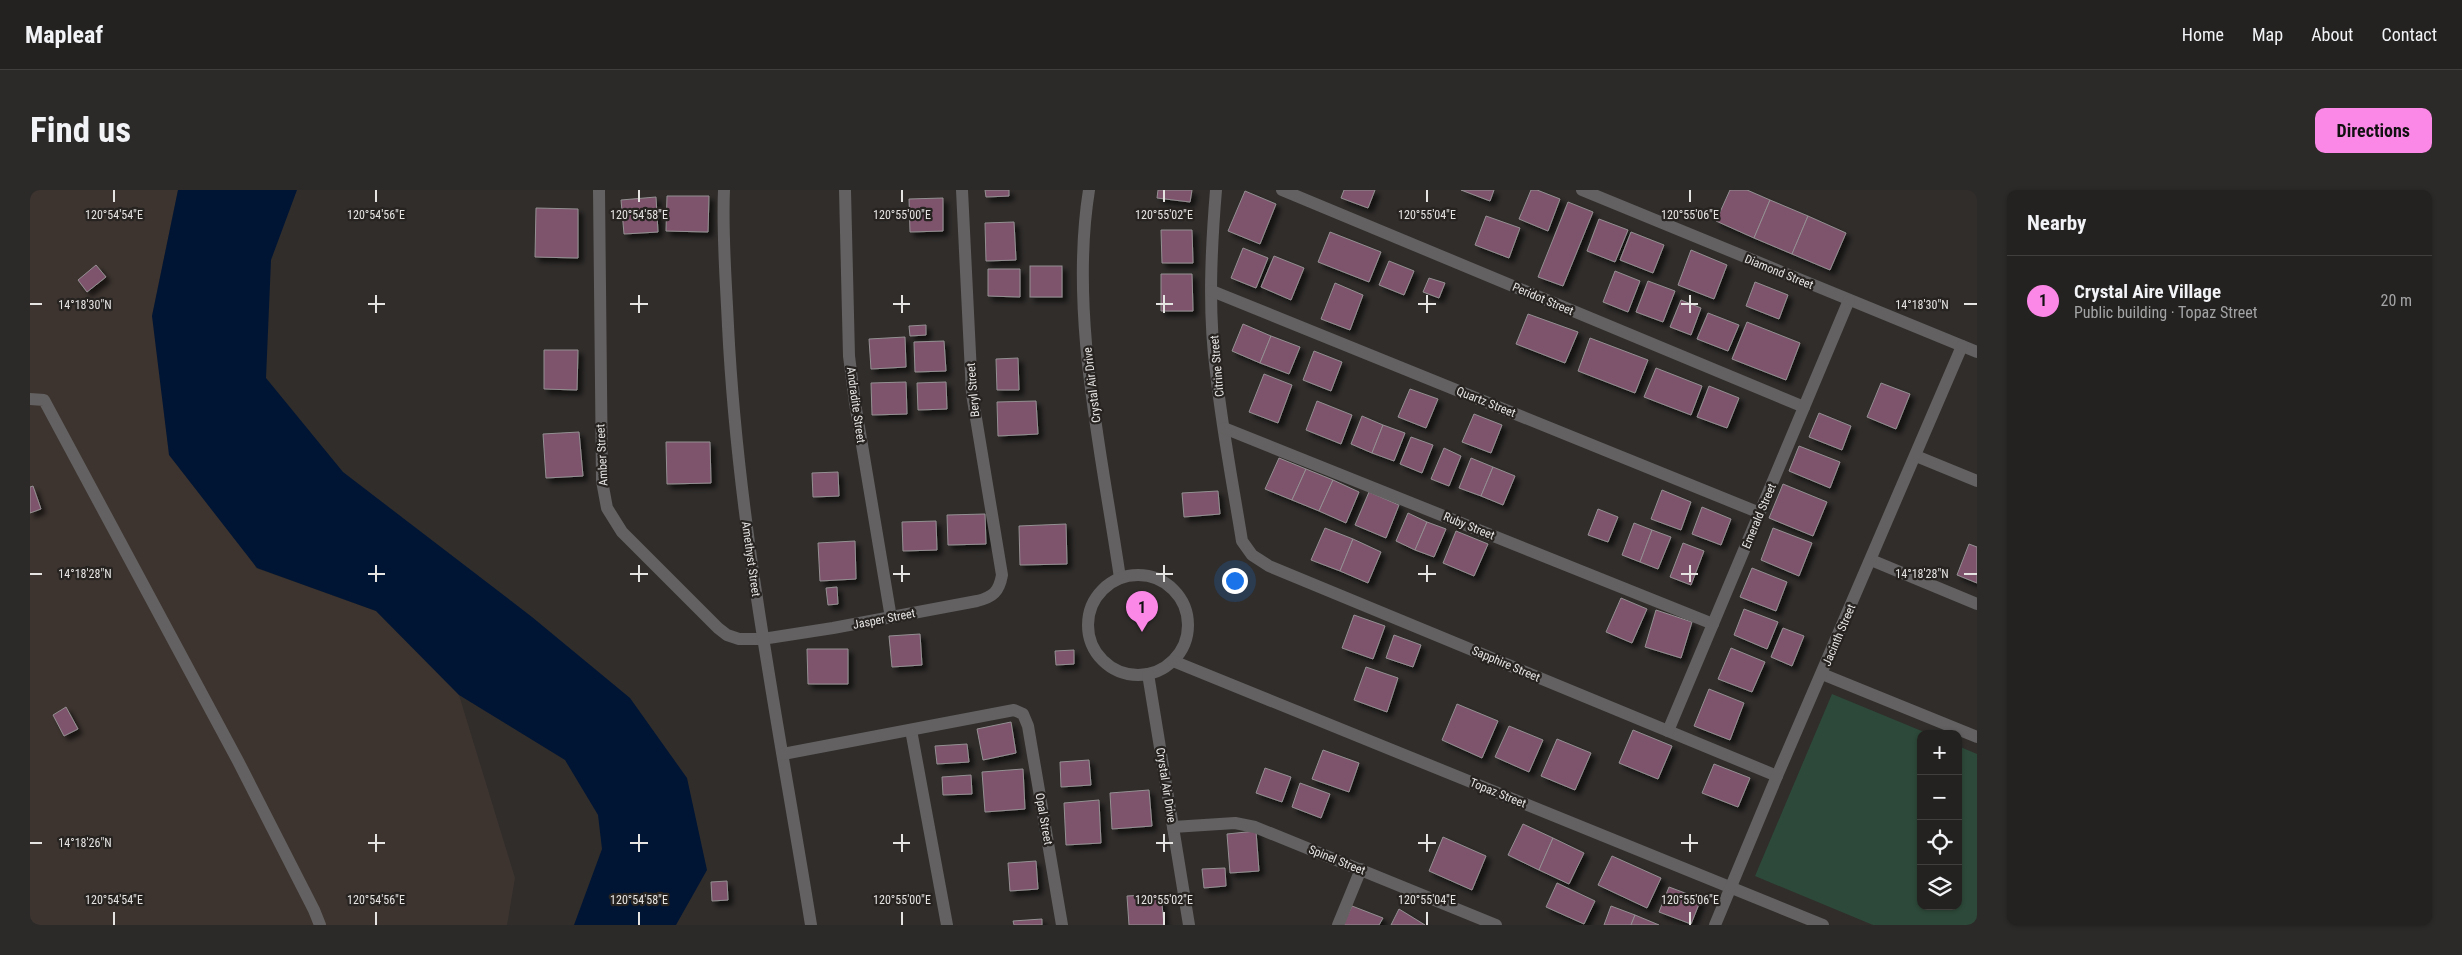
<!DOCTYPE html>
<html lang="en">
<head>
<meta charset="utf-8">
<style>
  body { margin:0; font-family:"Roboto Condensed",sans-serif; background:#2c2a29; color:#f1f3f6 }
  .controls { position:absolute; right:15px; bottom:15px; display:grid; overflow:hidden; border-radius:10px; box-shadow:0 1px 4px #0004 }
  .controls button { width:45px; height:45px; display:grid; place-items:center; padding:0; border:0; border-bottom:1px solid #413f3e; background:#242220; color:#f1f3f6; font:25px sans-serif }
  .you { position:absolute; left:1204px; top:390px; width:18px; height:18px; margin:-12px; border:4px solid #fff; border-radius:50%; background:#1a73e8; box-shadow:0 0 0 8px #1a73e833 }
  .badge { display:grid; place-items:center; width:32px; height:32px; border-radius:50%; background:#fb87e6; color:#111; font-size:16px; font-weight:700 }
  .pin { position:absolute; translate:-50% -41px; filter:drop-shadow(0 1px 2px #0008) }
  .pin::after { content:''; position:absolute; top:26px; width:18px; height:15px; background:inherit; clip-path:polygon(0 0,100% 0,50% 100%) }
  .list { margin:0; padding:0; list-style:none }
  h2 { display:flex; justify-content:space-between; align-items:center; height:65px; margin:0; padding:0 20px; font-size:21px }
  h2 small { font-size:16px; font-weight:400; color:#a3a4a5 }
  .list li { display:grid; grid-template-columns:32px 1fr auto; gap:15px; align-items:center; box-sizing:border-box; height:90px; padding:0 20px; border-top:1px solid #413f3e }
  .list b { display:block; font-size:19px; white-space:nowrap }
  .list p { margin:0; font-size:16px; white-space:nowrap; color:#a3a4a5 }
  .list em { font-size:16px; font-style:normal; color:#a3a4a5 }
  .icon { flex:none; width:28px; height:28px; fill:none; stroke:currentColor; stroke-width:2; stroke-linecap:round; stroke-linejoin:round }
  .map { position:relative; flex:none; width:1947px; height:735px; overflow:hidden; border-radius:10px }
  header { display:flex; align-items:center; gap:30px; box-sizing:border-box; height:70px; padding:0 25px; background:#242220; border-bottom:1px solid #413f3e }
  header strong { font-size:24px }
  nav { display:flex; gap:28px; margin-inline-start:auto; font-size:18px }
  .intro { display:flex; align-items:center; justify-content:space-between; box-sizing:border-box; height:120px; padding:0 30px }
  h1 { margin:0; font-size:35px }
  .button { padding:12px 22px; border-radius:10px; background:#fb87e6; color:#111; font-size:18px; font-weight:700 }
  main { display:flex; gap:30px; padding:0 30px }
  aside { flex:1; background:#242220; border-radius:10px; box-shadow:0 1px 4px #0004 }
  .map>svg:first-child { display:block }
</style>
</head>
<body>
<header>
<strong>Mapleaf</strong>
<nav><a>Home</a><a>Map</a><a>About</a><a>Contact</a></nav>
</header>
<div class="intro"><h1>Find us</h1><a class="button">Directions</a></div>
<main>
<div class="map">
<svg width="1947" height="735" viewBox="0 0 1947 735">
  <defs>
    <filter id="shadow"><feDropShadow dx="4.5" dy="4.5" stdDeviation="2.5" flood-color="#0009"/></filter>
  </defs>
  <rect width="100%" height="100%" fill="#302d2b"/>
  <!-- built -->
  <path fill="#3d342f" d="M0,0H148L122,126L226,378L346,421L429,505L485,688L477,735H0Z"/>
  <!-- green -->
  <path fill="#2d4939" d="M1802,504L1899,544H1891V716H1928V556L1947,564V735H1843L1725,686Z"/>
  <!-- water -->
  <path fill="#001534" d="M148,0H267L241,70L236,188L313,282L502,427L600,508L657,588L677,680L646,735H544L572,659L568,625L535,570L429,505L346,421L227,378L139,265L122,126Z"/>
  <!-- building -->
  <g fill="#7e526c" stroke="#949092" filter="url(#shadow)">
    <path d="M955,0H979V6L956,7Z"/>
    <path d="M1128,0H1162L1160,12L1127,8Z"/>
    <path d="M1314,0H1345L1338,18L1311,8Z"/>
    <path d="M1431,0H1464L1460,11Z"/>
    <path d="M1501,0H1507L1530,9L1518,41L1489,29Z"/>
    <path d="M1700,0H1717L1740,10L1724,48L1686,31Z"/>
    <path d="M1215,1L1246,14L1230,54L1198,41Z"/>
    <path d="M637,6H679L678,42L636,41Z"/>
    <path d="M626,7L628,42L594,44L591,10Z"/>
    <path d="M913,8V41L880,42L879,9Z"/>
    <path d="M1740,10L1778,26L1762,64L1724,48Z"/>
    <path d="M1538,12L1563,22L1533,96L1508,87Z"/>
    <path d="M506,18L548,19V68L505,67Z"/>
    <path d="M1456,26L1490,38L1479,68L1445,55Z"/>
    <path d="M1778,26L1816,43L1800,80L1762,64Z"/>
    <path d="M1569,29L1598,40L1585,72L1557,61Z"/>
    <path d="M984,32L986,70L956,71L955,33Z"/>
    <path d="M1131,40H1162L1163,73H1132Z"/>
    <path d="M1300,42L1351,62L1339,92L1288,72Z"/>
    <path d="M1601,42L1634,55L1623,83L1590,70Z"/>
    <path d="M1213,58L1238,68L1226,98L1201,88Z"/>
    <path d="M1661,60L1697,75L1684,109L1648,95Z"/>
    <path d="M1244,66L1274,78L1261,110L1231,97Z"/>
    <path d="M1359,71L1384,81L1374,105L1349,95Z"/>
    <path d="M66,75L76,87L57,102L48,90Z"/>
    <rect x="1000" y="76" width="32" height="31"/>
    <path d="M958,79H990V107L958,106Z"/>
    <path d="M1585,81L1610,91L1598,122L1573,112Z"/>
    <path d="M1131,84H1162L1163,121H1131Z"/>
    <path d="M1399,88L1415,93L1409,108L1393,102Z"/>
    <path d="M1618,91L1645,101L1633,132L1606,122Z"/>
    <path d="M1725,92L1758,105L1749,129L1716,116Z"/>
    <path d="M1305,93L1333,105L1320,140L1291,129Z"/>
    <path d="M1651,110L1671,118L1661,145L1640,137Z"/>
    <path d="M1678,123L1709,135L1698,161L1667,149Z"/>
    <path d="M1498,124L1548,142L1535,173L1486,154Z"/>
    <path d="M1717,132L1770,153L1756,190L1702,169Z"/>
    <path d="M1213,134L1241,146L1230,173L1202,161Z"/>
    <path d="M896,135V145L880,146L879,136Z"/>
    <path d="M1241,146L1270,157L1259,184L1230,173Z"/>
    <path d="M875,147L876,177L841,179L839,149Z"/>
    <path d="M1560,148L1618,170L1605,203L1548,181Z"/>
    <path d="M914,151L916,181L885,182L884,152Z"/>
    <path d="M514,160H548L547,200L514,199Z"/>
    <path d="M1284,161L1312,172L1301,201L1273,190Z"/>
    <path d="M988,168L989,200H967L966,169Z"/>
    <path d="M1626,178L1672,196L1661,225L1614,207Z"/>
    <path d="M1234,184L1262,195L1248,233L1219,222Z"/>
    <path d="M876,192L877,224L842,225L841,193Z"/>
    <path d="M916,192L917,219L888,220L887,193Z"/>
    <path d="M1851,193L1880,204L1866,239L1837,227Z"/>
    <path d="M1679,196L1709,208L1697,238L1667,227Z"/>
    <path d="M1380,199L1408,209L1396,238L1368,227Z"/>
    <path d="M1006,211L1008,244L968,246L967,212Z"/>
    <path d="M1287,211L1322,225L1311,254L1276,240Z"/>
    <path d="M1789,223L1821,236L1812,260L1779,247Z"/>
    <path d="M1444,224L1472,235L1461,263L1432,252Z"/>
    <path d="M1332,226L1353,235L1342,263L1321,254Z"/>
    <path d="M1353,235L1375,243L1364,271L1342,263Z"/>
    <path d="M549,242L553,286L516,288L513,244Z"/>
    <path d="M1381,247L1403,255L1392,283L1370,274Z"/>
    <path d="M636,252H680L681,293L637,294Z"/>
    <path d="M1769,256L1810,272L1800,298L1759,281Z"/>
    <path d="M1414,258L1431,266L1419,296L1401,289Z"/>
    <path d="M1249,268L1276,279L1262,310L1235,299Z"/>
    <path d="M1441,268L1463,277L1451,306L1429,298Z"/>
    <path d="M1463,277L1485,286L1473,315L1451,306Z"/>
    <path d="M1276,279L1303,290L1289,321L1262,310Z"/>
    <path d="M808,282L809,306L783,307L782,283Z"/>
    <path d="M1303,290L1329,302L1316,333L1289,321Z"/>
    <path d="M1753,294L1797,312L1783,346L1739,328Z"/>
    <path d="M3,296L11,319L0,323V297Z"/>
    <path d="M1632,300L1661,312L1651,340L1621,329Z"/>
    <path d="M1188,301L1190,324L1154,327L1152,303Z"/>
    <path d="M1339,302L1369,315L1356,348L1325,335Z"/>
    <path d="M1672,317L1701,329L1691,355L1662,344Z"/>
    <path d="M1568,319L1588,327L1578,352L1558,345Z"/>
    <path d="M1378,323L1397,332L1385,360L1366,351Z"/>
    <path d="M955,324L956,354L918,355L917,325Z"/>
    <path d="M906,331L907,360L873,361L872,332Z"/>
    <path d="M1397,332L1416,339L1404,367L1385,360Z"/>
    <path d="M1604,333L1622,340L1610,372L1592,365Z"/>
    <path d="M1036,334L1037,374L990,375L989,336Z"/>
    <path d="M1295,338L1323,349L1310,381L1281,370Z"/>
    <path d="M1743,338L1782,353L1769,386L1731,370Z"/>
    <path d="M1622,340L1641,347L1628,379L1610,372Z"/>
    <path d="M1426,341L1458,354L1444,386L1413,373Z"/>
    <path d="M1323,349L1351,362L1338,393L1310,381Z"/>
    <path d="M825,351L826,389L790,391L788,353Z"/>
    <path d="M1653,353L1674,361L1661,395L1640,387Z"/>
    <path d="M1939,354L1947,357V393L1927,385Z"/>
    <path d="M1722,378L1757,392L1746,421L1710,407Z"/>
    <path d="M807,397L808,414L798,415L796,398Z"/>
    <path d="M1591,408L1617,419L1602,453L1576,442Z"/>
    <path d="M1714,419L1748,432L1737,459L1704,445Z"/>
    <path d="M1626,420L1662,432L1651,468L1615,457Z"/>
    <path d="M1324,425L1355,436L1343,469L1312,458Z"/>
    <path d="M1753,438L1774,446L1762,476L1741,467Z"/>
    <path d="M890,444L892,475L862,477L859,446Z"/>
    <path d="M1364,445L1391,455L1383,477L1356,468Z"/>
    <path d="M1701,458L1735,472L1722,502L1688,489Z"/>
    <path d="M777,459H818V494H778Z"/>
    <path d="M1044,460V474L1026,475L1025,461Z"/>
    <path d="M1336,477L1368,488L1357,522L1324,510Z"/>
    <path d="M1679,499L1714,513L1700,550L1664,536Z"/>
    <path d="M1427,514L1468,531L1452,568L1412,550Z"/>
    <path d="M36,517L48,539L34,546L23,525Z"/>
    <path d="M981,532L986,563L953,570L947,539Z"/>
    <path d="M1479,536L1513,550L1499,582L1465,567Z"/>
    <path d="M1603,540L1642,556L1628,589L1589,573Z"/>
    <path d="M1527,549L1561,563L1545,600L1511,586Z"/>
    <path d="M937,554L939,572L907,574L905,556Z"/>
    <path d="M1293,560L1329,573L1319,602L1282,589Z"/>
    <path d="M1059,570L1061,595L1031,597L1030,572Z"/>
    <path d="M1684,574L1720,588L1708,617L1672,603Z"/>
    <path d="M1235,578L1261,587L1252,612L1226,603Z"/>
    <path d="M993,579L995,619L955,622L952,582Z"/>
    <path d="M941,585L942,604L913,605L912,587Z"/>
    <path d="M1270,593L1300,604L1291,628L1262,617Z"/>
    <path d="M1119,600L1122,636L1082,639L1080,603Z"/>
    <path d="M1069,610L1071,653L1036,655L1034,613Z"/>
    <path d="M1493,634L1523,648L1509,680L1478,665Z"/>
    <path d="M1226,641L1229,681L1200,683L1197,644Z"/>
    <path d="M1413,647L1456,666L1442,700L1399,681Z"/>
    <path d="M1523,648L1554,663L1539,694L1509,680Z"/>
    <path d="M1582,666L1631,688L1617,718L1568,695Z"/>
    <path d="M1006,671L1008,699L980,701L978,673Z"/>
    <path d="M1195,678L1196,696L1174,698L1172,679Z"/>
    <path d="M697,691L698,710L682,711L681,692Z"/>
    <path d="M1527,693L1565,711L1554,734L1516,717Z"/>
    <path d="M1639,697L1671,709L1661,734L1629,722Z"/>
    <path d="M1131,704L1134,735H1099L1097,706Z"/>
    <path d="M1322,716L1353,728L1349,735H1313Z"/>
    <path d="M1581,716L1605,725L1601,735H1574Z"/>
    <path d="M1369,719L1395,735H1361Z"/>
    <path d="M1605,725L1629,735H1601Z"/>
    <path d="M1012,729V735H984L983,731Z"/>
  </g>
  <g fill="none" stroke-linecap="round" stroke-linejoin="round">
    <!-- street -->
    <g stroke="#636161" stroke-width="12">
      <path d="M569,0L572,291L577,318L592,342L688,438L697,445L709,449H732L803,438L947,411C963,407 969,402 972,385L942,204L932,0"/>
      <path d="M694,0C692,45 696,91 698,136C708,338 749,536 781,735"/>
      <path d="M815,0L819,166L825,213L861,428"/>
      <path d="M1059,0C1039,124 1072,264 1090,388"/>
      <path d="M1186,0C1181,60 1178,122 1186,182C1192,239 1203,295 1212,351L1222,365L1239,376L1747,586"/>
      <path d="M1252,0L1774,217"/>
      <path d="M1552,0L1947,162"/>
      <path d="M1182,101L1730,323"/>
      <path d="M0,209L14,210L208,571L284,720L290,735"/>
      <path d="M1194,238L1683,434"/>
      <path d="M1886,266L1947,291"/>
      <path d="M1841,370L1947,414"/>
      <circle cx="1108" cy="435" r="50"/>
      <path d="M1143,471L1793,735"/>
      <path d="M1118,484L1159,735"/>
      <path d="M1792,484L1947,547"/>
      <path d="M881,540L917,735"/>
      <path d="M1638,541L1819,110"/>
      <path d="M753,564L984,520L993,524L998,536L1032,735"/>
      <path d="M1143,637L1205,633L1225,637L1466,735"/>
      <path d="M1308,735L1331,679"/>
      <path d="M1685,735L1747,586L1932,156"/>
    </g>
  </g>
  <!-- ticks -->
  <path fill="none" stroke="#e6e4e3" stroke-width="2" d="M84,0V12M346,0V12M609,0V12M872,0V12M1134,0V12M1397,0V12M1660,0V12M346,105V123M609,105V123M872,105V123M1134,105V123M1397,105V123M1660,105V123M0,114H12M338,114H355M600,114H618M863,114H880M1126,114H1143M1388,114H1406M1651,114H1668M1934,114H1947M346,375V392M609,375V392M872,375V392M1134,375V392M1397,375V392M1660,375V392M0,384H12M338,384H355M600,384H618M863,384H880M1126,384H1143M1388,384H1406M1651,384H1668M1934,384H1947M346,644V662M609,644V662M872,644V662M1134,644V662M1397,644V662M1660,644V662M0,653H12M338,653H355M600,653H618M863,653H880M1126,653H1143M1388,653H1406M1651,653H1668M84,722V735M346,722V735M609,722V735M872,722V735M1134,722V735M1397,722V735M1660,722V735"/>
  <g text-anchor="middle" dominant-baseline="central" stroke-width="4.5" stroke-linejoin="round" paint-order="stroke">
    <!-- street labels -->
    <g font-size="12" fill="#e6e4e3" stroke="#262321">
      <text transform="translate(1749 82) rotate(22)">Diamond Street</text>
      <text transform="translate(1513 109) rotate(23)">Peridot Street</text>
      <text transform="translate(1187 176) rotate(-95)">Citrine Street</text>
      <text transform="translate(1062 195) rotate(-97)">Crystal Air Drive</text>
      <text transform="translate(943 200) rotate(-95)">Beryl Street</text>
      <text transform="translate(1456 212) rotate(22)">Quartz Street</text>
      <text transform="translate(826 215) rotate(82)">Andradite Street</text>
      <text transform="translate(572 265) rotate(-93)">Amber Street</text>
      <text transform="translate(1729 326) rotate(-67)">Emerald Street</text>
      <text transform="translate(1439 336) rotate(22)">Ruby Street</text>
      <text transform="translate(721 369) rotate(82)">Amethyst Street</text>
      <text transform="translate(854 429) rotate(-11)">Jasper Street</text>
      <text transform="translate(1809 445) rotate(-67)">Jacinth Street</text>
      <text transform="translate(1476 474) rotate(23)">Sapphire Street</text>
      <text transform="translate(1136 595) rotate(81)">Crystal Air Drive</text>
      <text transform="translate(1468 603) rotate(22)">Topaz Street</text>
      <text transform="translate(1014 629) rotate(80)">Opal Street</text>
      <text transform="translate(1307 670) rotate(22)">Spinel Street</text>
    </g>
  </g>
  <g font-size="12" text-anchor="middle" fill="#e6e4e3" stroke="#262321" stroke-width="4.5" stroke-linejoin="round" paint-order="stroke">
    <text x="84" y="29">120°54'54"E</text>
    <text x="346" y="29">120°54'56"E</text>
    <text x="609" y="29">120°54'58"E</text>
    <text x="872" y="29">120°55'00"E</text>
    <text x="1134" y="29">120°55'02"E</text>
    <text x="1397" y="29">120°55'04"E</text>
    <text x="1660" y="29">120°55'06"E</text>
    <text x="55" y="119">14°18'30"N</text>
    <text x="1892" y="119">14°18'30"N</text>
    <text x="55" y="388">14°18'28"N</text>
    <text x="1892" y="388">14°18'28"N</text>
    <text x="55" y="657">14°18'26"N</text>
    <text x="84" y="714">120°54'54"E</text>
    <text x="346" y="714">120°54'56"E</text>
    <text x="609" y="714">120°54'58"E</text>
    <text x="872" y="714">120°55'00"E</text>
    <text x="1134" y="714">120°55'02"E</text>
    <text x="1397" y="714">120°55'04"E</text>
    <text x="1660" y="714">120°55'06"E</text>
  </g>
</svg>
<div class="controls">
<button>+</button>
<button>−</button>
<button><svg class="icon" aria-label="locate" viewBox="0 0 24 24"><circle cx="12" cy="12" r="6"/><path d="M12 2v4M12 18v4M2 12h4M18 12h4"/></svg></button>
<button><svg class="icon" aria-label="layers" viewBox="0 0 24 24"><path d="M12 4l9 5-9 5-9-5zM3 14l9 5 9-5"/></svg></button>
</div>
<div class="you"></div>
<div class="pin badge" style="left:1112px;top:442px">1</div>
</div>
<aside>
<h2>Nearby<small></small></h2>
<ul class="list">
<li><span class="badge">1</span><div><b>Crystal Aire Village</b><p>Public building · Topaz Street</p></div><em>20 m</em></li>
</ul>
</aside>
</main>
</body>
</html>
